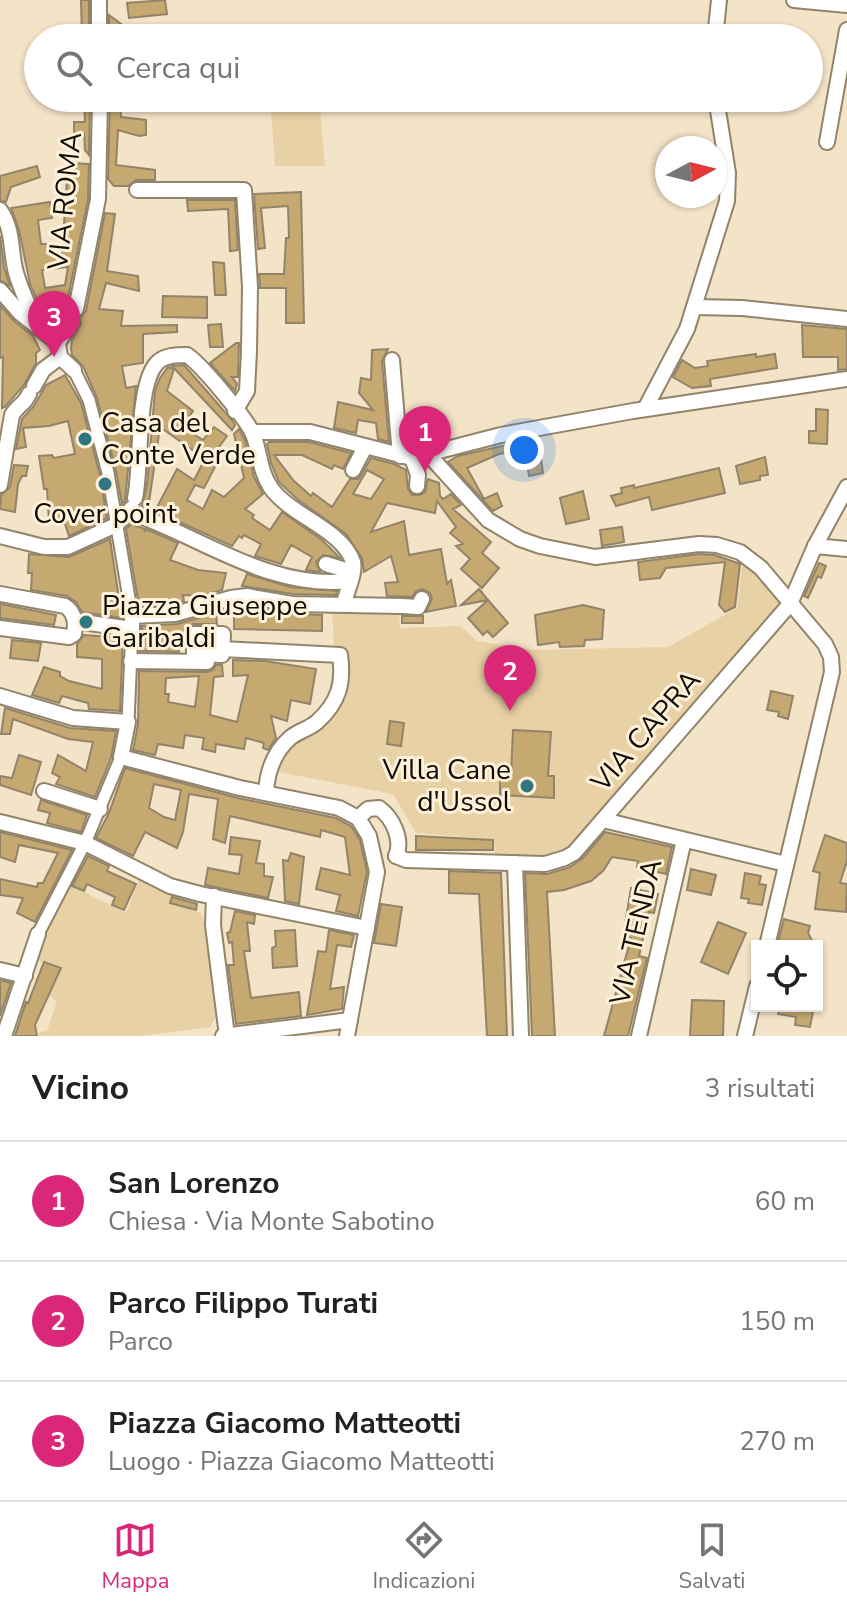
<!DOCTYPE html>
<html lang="it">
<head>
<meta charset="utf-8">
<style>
  body { margin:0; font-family:"Nunito Sans",sans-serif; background:#f2f2f2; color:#222 }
  .controls { position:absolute; right:24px; bottom:24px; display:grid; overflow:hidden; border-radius:0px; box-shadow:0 2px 6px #0004 }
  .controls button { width:72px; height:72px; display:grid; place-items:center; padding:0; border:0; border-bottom:2px solid #e0e0e0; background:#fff; color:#222; font:40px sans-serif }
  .compass { position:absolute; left:655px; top:136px; width:72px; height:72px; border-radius:50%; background:#fff; box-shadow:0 2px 6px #0004; rotate:83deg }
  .you { position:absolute; left:524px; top:450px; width:28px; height:28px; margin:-20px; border:6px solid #fff; border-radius:50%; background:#1a73e8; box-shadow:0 0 0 12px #1a73e833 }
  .badge { display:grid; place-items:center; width:52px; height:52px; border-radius:50%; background:#db2777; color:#fff; font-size:26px; font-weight:700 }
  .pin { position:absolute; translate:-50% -66px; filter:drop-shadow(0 2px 4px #0008) }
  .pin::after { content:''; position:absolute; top:42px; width:28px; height:24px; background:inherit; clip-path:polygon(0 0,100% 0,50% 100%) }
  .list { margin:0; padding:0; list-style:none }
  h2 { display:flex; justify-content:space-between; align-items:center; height:104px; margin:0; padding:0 32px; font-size:34px }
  h2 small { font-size:26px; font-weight:400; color:#767676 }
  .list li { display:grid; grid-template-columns:52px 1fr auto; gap:24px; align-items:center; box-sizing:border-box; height:120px; padding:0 32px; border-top:2px solid #e0e0e0 }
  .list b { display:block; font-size:30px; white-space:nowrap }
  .list p { margin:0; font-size:26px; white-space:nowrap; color:#767676 }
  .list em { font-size:26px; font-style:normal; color:#767676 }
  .icon { flex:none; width:44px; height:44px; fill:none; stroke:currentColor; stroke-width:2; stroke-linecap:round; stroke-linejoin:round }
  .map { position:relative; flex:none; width:847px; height:1036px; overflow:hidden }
  .search { position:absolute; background:#fff; box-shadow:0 2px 6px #0004; left:24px; right:24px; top:24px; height:88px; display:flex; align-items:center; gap:20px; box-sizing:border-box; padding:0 28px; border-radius:44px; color:#767676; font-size:30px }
  .sheet { height:464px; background:#fff }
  nav { display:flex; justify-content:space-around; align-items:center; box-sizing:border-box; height:112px; border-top:2px solid #e0e0e0; background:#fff; font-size:22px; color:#767676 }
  nav a { display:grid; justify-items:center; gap:4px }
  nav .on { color:#db2777 }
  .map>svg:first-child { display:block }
</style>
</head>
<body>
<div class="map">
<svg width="847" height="1036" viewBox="0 0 847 1036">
  <rect width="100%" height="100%" fill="#f3e3c7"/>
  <!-- green -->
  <g fill="#e9d1a6">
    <path d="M270,98H319L325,166H275Z"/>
    <path d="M744,550L788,588L789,604L580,842L558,858L495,860L494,839L416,833L393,794L268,770L336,699L332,605L399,609L400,628L461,626L477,641L534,650L668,647L737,608Z"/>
    <path d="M141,875L174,888L170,903L201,913L205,926L213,925L223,1006L210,1027L142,1036H39V1032L47,1031L57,1001L49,996L60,968L35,960L70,885L126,913Z"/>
  </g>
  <!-- building -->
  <g fill="#c6a871" stroke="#92846a" stroke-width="2" fill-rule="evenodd">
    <path d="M81,0H89V38H82Z"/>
    <path d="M165,0L167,14L129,18L127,3Z"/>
    <path d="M109,15L140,38H109Z"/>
    <path d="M84,98H90L89,155L85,150L84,133L74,134V122H85Z"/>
    <path d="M110,98H120L121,117L146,120V135L139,136L118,130L116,165L155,170V180H136L128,186H114L108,179Z"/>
    <path d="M68,163L89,164L88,200L66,307L67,314L58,325L53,326L47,322L30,284L19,230L11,208L50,202L52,218L38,220L41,244H56L58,256L62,255ZM68,267L65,285L45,288L42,270Z"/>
    <path d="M37,166L40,177L11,187L6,202L0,200V176Z"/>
    <path d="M301,192L304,323H286V288H260L259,274H284L286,238H289L288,206L261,208L265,248L258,249L254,194Z"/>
    <path d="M187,200H235L238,250L230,251L228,209L188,211Z"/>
    <path d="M105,213L115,214L107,271L138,276L139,291L106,283L99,309L123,311L121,326L177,325V332L143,334V363L122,366L126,388L136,386L125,501L122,504L116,471L97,398L83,366L72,355L71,348L72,340L81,324L80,318L86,311Z"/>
    <path d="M0,236L4,267L10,286L0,280Z"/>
    <path d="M213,262L224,263L226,295H215Z"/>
    <path d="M163,296L207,297V318L162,317Z"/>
    <path d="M0,305L14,321L33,336L40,350L36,353V363L24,385L5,407L2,408L3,357L0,358Z"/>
    <path d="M221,324L223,347H210L208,325Z"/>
    <path d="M802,325L847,329V369L838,370V357H803Z"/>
    <path d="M236,343H239L238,377H232L237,384L235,391L210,363Z"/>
    <path d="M388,349L382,361L389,442L378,439L376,423L358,420L356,433L334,428L338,402L373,410L359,393L361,378L371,380L372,350Z"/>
    <path d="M756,354V357L775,354L777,368L710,379L711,386L692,388L673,377L682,360L695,368L708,366L707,361Z"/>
    <path d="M184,365L232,420L235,425L232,430L172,366Z"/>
    <path d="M168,367L174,369L167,391L193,411L182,427L203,440L214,427L227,436L211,458L218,461L204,488L195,485L187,500L203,509L212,490L224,497L244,478L234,434L239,429L245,440L254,477L263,494L245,509L254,515L252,518L270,530L282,512L322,540L340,558L323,555L316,562L320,572L306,570L312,557L291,545L281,564L255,556L261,544L244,535L242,538L239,536L232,546L155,511L177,469L194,480L205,459L160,427L148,509L142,506L147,485L155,391L160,378Z"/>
    <path d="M65,375L81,403L100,475L107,518L69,536L64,521L49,522L47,489H44L39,456L52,455L54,458L75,454L68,421L49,426L23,428L26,447L16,449L22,419L34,406L46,385Z"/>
    <path d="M816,409L828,410L827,444L809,443V431H816Z"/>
    <path d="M538,438L543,473L529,476L525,450L499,454L467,468L484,499L497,493L502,506L493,511L448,462L458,456Z"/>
    <path d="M269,442H309L351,453L343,469L334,465L332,469L302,455H274L294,481L311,496L313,493L332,507L350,479H358L361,475L371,458L394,464L406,470L408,489L412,495H420L425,492L428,479L439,483L440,496L443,499L451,494L461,505L453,509L491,542L482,553L499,568L482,588L461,569L470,559L456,546L463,544L450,533L456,527L437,501L435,513L387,503L371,532L404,521L409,555L441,549L447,584L451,580L456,606L426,612L432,598L430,593L422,589L416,591L412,597L387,596L385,583L398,582L391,556L364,572L362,558L346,534L297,499L279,482L271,463L267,444ZM367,470L384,479L371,499L353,494Z"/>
    <path d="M765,457L768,475L760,476V480L740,484L736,466Z"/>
    <path d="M14,465L28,466L26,476H22L18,484L15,512L0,509L1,495L10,487Z"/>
    <path d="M719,468L725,493L652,510L649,497L616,506L611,496L622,493L621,488L634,485V488Z"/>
    <path d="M583,491L589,519L566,524L560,498Z"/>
    <path d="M131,524L145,529L144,532L146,529L178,543L170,560L198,570L226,573L222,590L202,596L183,595L184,601L173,604L139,606L126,529Z"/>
    <path d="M622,527L624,542L602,546L600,530Z"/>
    <path d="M110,539L122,618L82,612L76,602L67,596L31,590L32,573H28L29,554L69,557Z"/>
    <path d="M699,554L715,555L740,564L735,607L725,612L719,605L725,562L666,568L660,578L640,580L638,562Z"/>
    <path d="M819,563L826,566L821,578L818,576L808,598L804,596Z"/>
    <path d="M247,574L290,587L337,591L336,595L293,594L242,586Z"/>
    <path d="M479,589L488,600L461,605Z"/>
    <path d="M488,600L508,623L493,637L487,631L483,635L468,618Z"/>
    <path d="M0,604L56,615L54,625L0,618Z"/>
    <path d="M583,605L604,610L602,639L585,640L584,646L560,647L559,642L538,645L535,615Z"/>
    <path d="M249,607L290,614L322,615V631L234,629V608L248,609Z"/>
    <path d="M216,613L217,624H193L186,628L184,638H180L179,652L140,651L142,626L177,624Z"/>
    <rect x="402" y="616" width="21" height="7"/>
    <path d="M84,635L123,638L120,711L89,709L88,703L62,696L59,703L32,695L44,667L60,672V676L69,681L102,689V659L77,657V644Z"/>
    <path d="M12,640L41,643L38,661L10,658Z"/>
    <path d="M233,660L265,661L316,669L310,704L291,700L287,721L271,716L276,738L268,750L263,748L264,743L246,738L244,749L216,744L215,752L202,749L204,738L185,735L183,748L158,744L155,755L133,750L138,724L139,671L207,672L213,670L216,665H222L223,676L214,677L210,715L237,722L248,675L233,676ZM199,676L195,707L168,702L169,694H165L166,678Z"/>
    <path d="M771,691L793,696L788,719L778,716L779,712L767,710Z"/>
    <path d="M5,708L70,728L116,731L111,758L95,797L56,784L60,777L52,773L58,755L86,771L93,742L68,739L13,719L10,734H1Z"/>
    <path d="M390,721L404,723L401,746L387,744Z"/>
    <path d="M513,730L551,732L548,776H554V798L500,795V774L511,775Z"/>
    <path d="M19,755L41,762L31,795L0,785V776L12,778Z"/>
    <path d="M125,768L238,798L336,818L351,826L360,840L367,872L358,916L336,911L340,895L316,889L321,868L350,875L345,837L321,830L320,837L230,816L225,843L213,839L218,799L189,794L183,832L177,848L145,832L133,856L96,838L109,813ZM154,784L181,790L175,820L164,817L149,808Z"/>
    <path d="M41,800L87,815L81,832L47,823L50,813L38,810Z"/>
    <path d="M0,832L72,850L35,922L17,913L23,898L0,895V879L37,887L38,883H43L58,853L19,845L15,862L0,857Z"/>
    <path d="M605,832L672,847L666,874L637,867L638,861L612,857L603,871L591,881L564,890L547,892L555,1036H532L525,873L547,874L570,867L583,858Z"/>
    <path d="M825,835L847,843V861L840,883L847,884L846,912L815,909L820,873L813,871Z"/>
    <path d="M416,836L493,840V850H416Z"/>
    <path d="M231,837L260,841L256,863L264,864V876L273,877L268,898L205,885L208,868L239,874L242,855L229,854Z"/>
    <path d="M291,853L304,857L299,904L285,901L283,860L288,861Z"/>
    <path d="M88,856L109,866L107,871L136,884L124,910L112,905L115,897L87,884L84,891L72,886Z"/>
    <path d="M691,869L716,875L711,895L687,890Z"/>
    <path d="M449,871L501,873L507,1036H487L479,894L449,893Z"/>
    <path d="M745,873L761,876L759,884L766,885L762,905L748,903L749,899L741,898Z"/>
    <path d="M631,888L658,894L654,913L649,912L639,956L647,958L628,1036H604L631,938L623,936Z"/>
    <path d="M172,897L197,904L196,910L170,903Z"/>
    <path d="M381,904L402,907L396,946L374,943Z"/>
    <path d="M235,911L255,915L254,924L247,922L250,951H244L251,998L299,992L301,1016L236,1024L228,965H234L232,942L229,943L227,933L230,932Z"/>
    <path d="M784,919L810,926L808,933L815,946H777Z"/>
    <path d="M718,922L746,933L728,974L701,962Z"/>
    <path d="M295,930L297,966L273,968L272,948L276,946L275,931Z"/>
    <path d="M329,930L354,935L351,947L337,945L330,989L344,987L342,1009L307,1015L318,951L326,952Z"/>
    <path d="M44,962L61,968L35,1025L37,1036H15L26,1002L28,1003Z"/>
    <path d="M0,980L11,983L0,1016Z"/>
    <path d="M692,1000L724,1001L723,1036H690Z"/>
    <path d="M780,1006H814L810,1027L795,1025L796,1017L778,1014Z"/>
  </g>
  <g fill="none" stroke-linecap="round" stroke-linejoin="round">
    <!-- pedestrian casing -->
    <g stroke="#92846a" stroke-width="15">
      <g id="pedestrian">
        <path d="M74,370L89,400L108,473L132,616"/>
        <path d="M128,722L132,629"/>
        <path d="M38,934L85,843L121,757"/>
      </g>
    </g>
    <!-- minor casing -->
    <g stroke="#92846a" stroke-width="18">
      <g id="minor">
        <path d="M794,0L847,5"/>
        <path d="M99,38V0"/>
        <path d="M715,38L719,0"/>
        <path d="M827,142L847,30"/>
        <path d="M137,190H244L250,287L249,351L247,391L235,411"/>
        <path d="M0,210C14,230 10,251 16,273C22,293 30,310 39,328"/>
        <path d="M0,290L20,313L58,343"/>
        <path d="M695,307L742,308L847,319"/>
        <path d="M76,309L98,199L100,98"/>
        <path d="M71,323L58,343L60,357L74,370"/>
        <path d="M392,360L400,456"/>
        <path d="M34,386L43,370L60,357"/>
        <path d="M645,409L687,329L727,201L728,173L716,98"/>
        <path d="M252,432H310L412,458L501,435L633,411L847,379"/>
        <path d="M429,455L488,520L520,539L540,546L595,557L699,544L717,545L740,552L761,568L825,644L831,657L832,672L767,946"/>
        <path d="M412,458L418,475L417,486"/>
        <path d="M353,470L365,447"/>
        <path d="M0,485L12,415C17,406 25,404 29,394"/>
        <path d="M135,498C142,466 136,385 157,363C164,355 177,355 187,355C201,364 242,414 251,430C260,446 258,469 271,488C291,516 343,530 353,562C356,573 346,592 344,604"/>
        <path d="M129,512C202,537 269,590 349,581"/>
        <path d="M0,536L44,547H68L116,525L132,508"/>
        <path d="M815,546L847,549"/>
        <path d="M326,564L352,572"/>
        <path d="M0,594L65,606C75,612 76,624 74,634L69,637L0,628"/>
        <path d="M75,621L132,629V616L175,614L231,598L247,596L292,604L402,606L418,607L422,599"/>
        <path d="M194,634H223L222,655L194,654Z"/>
        <path d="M222,649L340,655C344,683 339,702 317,722C309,729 298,731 290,738C273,753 267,772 266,793"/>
        <path d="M131,661L207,662"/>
        <path d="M0,696L73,718L128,722L121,757L240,788L339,808L358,818"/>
        <path d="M44,791L100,809"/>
        <path d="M603,820L786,864"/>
        <path d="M0,822L85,843L170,886L200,894L367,928"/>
        <path d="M396,856L406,860L545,864L565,858L574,853L790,604L815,546L847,487"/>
        <path d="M515,863L521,1036"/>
        <path d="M214,896L213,925L227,1036"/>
        <path d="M0,970L25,976"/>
        <path d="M4,1036L38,934"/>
        <path d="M223,1036L350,1020"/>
        <path d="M347,1036L377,872L369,836L358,818L368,809L379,808C393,818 403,840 396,856"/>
        <path d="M639,1036L684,840"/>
        <path d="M745,1036L757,986"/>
      </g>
    </g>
    <!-- pedestrian -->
    <use href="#pedestrian" stroke="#fff" stroke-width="11"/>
    <!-- minor -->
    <use href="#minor" stroke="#fff" stroke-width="14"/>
  </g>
  <!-- markers -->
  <g fill="#2f7682" stroke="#fdf1da" stroke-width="3">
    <circle cx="85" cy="439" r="8"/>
    <circle cx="105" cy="484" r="8"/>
    <circle cx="86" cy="622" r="8"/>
    <circle cx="527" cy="786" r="8"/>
  </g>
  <g text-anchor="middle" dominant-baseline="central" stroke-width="6" stroke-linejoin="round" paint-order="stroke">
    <!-- street labels -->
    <g font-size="28" fill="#110c04" stroke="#fdf1da">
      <text transform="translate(65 201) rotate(-84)">VIA ROMA</text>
      <text transform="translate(646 731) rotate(-49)">VIA CAPRA</text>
      <text transform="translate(636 932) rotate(-77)">VIA TENDA</text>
    </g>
    <!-- poi labels -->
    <g font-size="28" fill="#110c04" stroke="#fdf1da" text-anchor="start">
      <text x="101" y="423">Casa del<tspan x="101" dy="32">Conte Verde</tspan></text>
      <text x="105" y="514" text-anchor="middle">Cover point</text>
      <text x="102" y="606">Piazza Giuseppe<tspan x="102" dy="32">Garibaldi</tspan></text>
      <text x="511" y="770" text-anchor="end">Villa Cane<tspan x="511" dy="32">d'Ussol</tspan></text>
    </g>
  </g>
</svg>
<div class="controls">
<button><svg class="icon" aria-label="locate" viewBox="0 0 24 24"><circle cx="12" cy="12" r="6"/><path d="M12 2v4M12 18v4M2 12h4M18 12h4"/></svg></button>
</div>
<svg class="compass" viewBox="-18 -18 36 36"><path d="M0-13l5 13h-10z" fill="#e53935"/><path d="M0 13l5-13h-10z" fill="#767676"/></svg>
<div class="you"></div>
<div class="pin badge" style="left:425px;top:472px">1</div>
<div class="pin badge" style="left:510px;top:711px">2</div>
<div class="pin badge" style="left:54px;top:357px">3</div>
<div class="search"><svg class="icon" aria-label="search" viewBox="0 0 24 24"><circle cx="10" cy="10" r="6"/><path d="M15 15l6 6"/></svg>Cerca qui</div>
</div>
<section class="sheet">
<h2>Vicino<small>3 risultati</small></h2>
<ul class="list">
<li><span class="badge">1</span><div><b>San Lorenzo</b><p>Chiesa · Via Monte Sabotino</p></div><em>60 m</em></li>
<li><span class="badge">2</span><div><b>Parco Filippo Turati</b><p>Parco</p></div><em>150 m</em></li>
<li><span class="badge">3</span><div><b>Piazza Giacomo Matteotti</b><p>Luogo · Piazza Giacomo Matteotti</p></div><em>270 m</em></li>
</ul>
</section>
<nav>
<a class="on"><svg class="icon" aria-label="map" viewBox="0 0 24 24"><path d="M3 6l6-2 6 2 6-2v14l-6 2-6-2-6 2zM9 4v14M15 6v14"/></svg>Mappa</a>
<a><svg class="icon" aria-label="directions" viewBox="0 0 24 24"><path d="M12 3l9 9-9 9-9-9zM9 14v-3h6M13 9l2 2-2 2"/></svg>Indicazioni</a>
<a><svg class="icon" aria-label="saved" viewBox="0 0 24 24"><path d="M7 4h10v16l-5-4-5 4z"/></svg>Salvati</a>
</nav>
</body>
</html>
